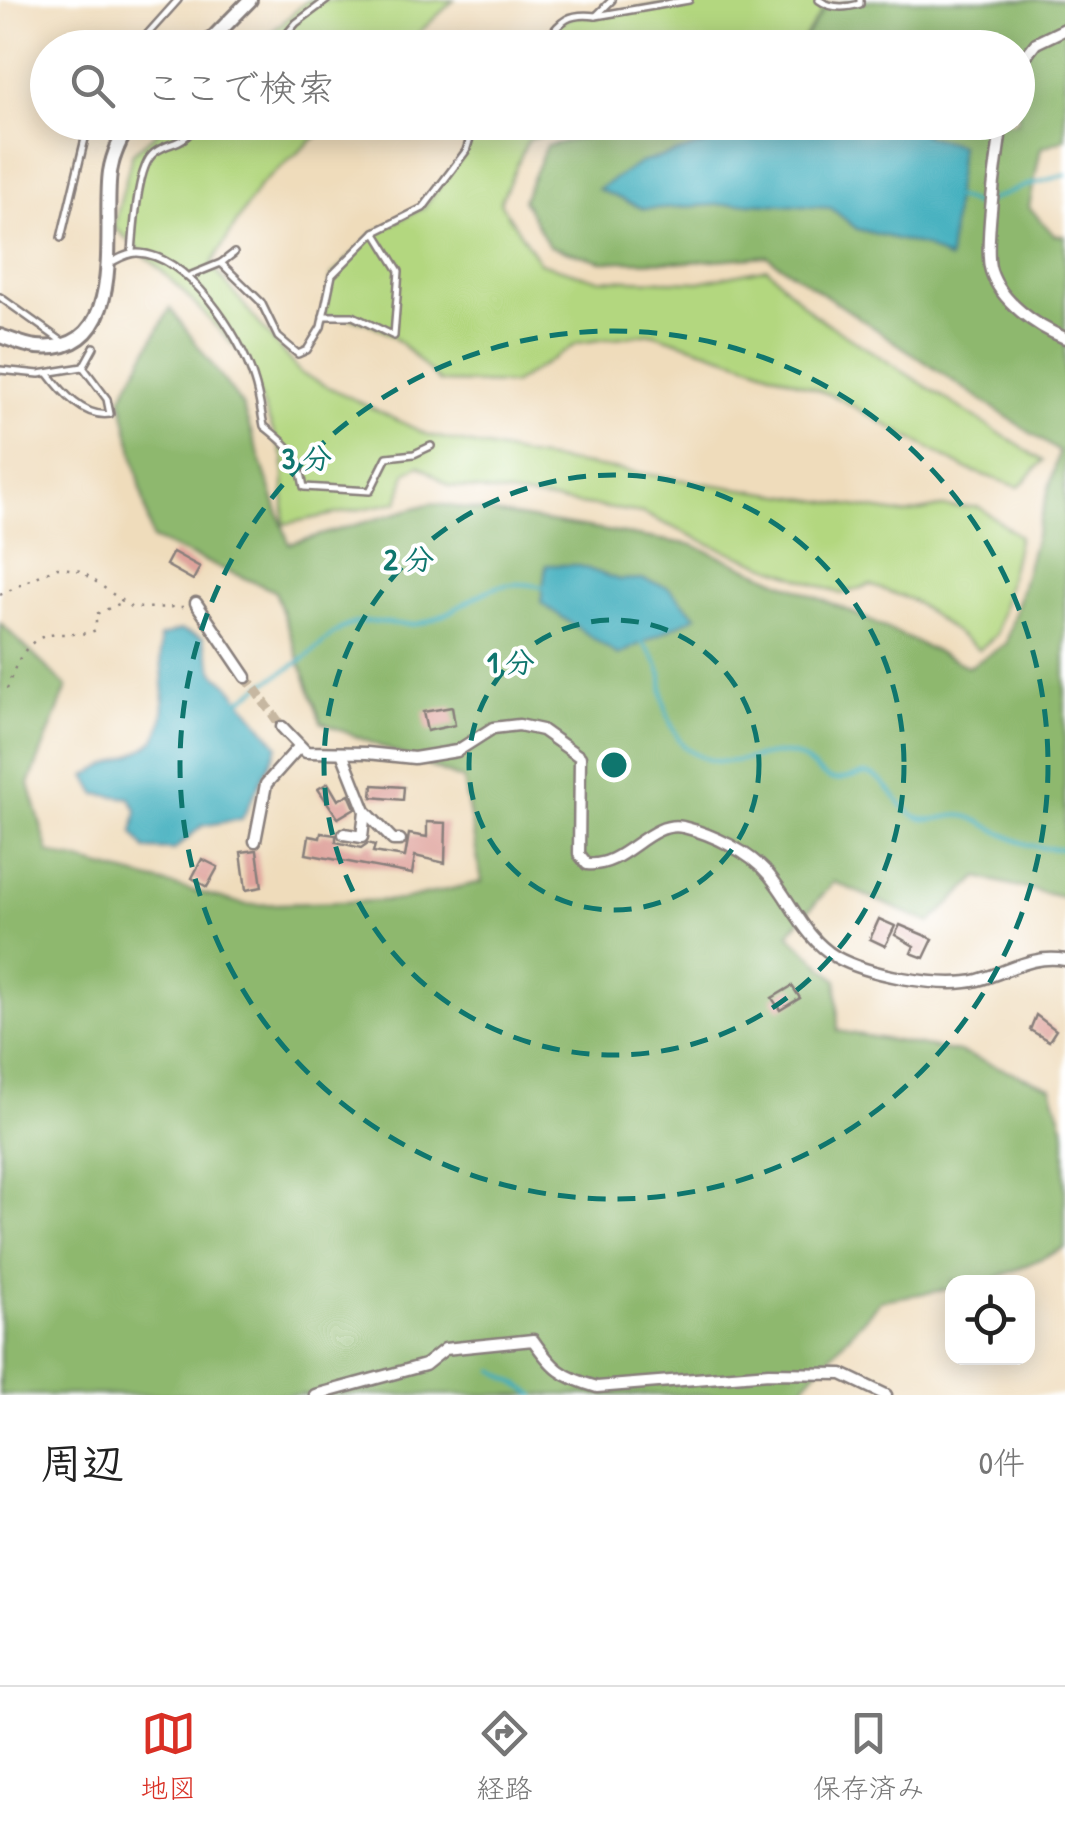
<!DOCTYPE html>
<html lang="ja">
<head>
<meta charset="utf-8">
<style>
  body { margin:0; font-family:"Patrick Hand","Klee One",sans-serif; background:#f2f2f2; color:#222 }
  .controls { position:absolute; right:30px; bottom:30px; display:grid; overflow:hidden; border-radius:20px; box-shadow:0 5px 25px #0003 }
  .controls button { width:90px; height:90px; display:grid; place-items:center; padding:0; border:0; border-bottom:2px solid #e0e0e0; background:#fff; color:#222; font:50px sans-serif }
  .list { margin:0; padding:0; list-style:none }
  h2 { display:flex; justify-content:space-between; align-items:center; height:130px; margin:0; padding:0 40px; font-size:42px }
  h2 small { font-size:32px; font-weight:400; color:#767676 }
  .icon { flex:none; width:55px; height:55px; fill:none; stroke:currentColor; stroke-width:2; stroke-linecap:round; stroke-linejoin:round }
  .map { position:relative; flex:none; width:1065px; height:1395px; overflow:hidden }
  .search { position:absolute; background:#fff; box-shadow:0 5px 25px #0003; left:30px; right:30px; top:30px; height:110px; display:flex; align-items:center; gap:25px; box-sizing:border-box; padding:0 35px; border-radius:55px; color:#767676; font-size:38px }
  .sheet { height:290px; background:#fff }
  nav { display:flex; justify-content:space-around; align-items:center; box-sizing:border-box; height:140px; border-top:2px solid #e0e0e0; background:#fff; font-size:28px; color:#767676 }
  nav a { display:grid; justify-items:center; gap:5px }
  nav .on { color:#d93025 }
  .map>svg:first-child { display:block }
</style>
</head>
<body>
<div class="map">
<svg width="1065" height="1395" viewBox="0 0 1065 1395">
  <rect width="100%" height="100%" fill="#fff"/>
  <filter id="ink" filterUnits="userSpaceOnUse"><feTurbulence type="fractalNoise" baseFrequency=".01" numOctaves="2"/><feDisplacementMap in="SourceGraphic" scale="20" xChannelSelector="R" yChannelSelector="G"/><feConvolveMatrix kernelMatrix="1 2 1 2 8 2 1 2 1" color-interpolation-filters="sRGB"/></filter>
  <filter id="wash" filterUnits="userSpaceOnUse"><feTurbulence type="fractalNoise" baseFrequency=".0048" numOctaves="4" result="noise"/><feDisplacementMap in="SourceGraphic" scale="40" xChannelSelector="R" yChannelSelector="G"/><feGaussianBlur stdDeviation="2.25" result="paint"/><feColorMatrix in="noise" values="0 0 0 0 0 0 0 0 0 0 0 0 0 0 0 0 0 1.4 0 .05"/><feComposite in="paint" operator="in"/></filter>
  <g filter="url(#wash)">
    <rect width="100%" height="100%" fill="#efdcbb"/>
    <!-- green -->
    <g fill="#b3d77f" stroke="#6a7c5d" stroke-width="2.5">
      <path d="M308,0H454L406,45L254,48Z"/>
      <path d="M689,0H819L826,5L799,47L540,48L561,21L578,14L596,16Z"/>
      <path d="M168,123H332L259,186L211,265L300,373L428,435L529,456L905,514L940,507H979L1019,536L996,635L979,650L912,600L870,585L841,594L714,546L642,513L450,486L419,465L406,473L398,502L284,524V459L244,357L177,285L114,227L132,154Z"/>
      <path d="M475,123H576L528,140L500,203L540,263L596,279L699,282L767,268L813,314L1043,461L1019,487L966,469L836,397L755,366L652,333L578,343L513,384L440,382C401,343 382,316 323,316L332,275L375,232L423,208L466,151Z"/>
    </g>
    <!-- forest -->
    <path fill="#8eb86e" stroke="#586d54" stroke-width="2.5" d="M861,0H1065V139L1041,148L1029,207L1054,235L1065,236V898L978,877L930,923L834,882L788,934L837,980L838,1031L959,1052L1051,1087L1065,1132V1248L988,1282H952V1289L881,1300L795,1395H0V623L67,687L29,784L49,853L247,905L402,900L482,882L463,780L321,722L275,591L152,539L121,398L170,308L242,405L289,544L432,503L693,545L849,611L969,667L1006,644L1059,452L767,256L687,262L601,261L549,246L523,200L546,146L647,123L1018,122V48L799,47L826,5Z"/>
    <!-- water -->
    <g fill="#40aebd" stroke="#31687c" stroke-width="2.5">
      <path d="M782,122L906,123L927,136L960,145L949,260L924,246L857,229L831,208L751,203L644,209L598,189L640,163Z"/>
      <path d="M546,565H577L619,580L642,579L668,587L696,616L618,655L541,603Z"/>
      <path d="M180,630L203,637L214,672L228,684L278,746L242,819L202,826L174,850L145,849L133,833L137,810L130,798L96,794L86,776C105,763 133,758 150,744C174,725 159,666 160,637Z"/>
    </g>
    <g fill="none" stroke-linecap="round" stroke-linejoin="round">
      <!-- stream -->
      <g stroke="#40aebd" stroke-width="4">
        <path d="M955,197L978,205L1025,186L1065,175"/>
        <path d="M640,640C648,649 657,660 661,672C663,679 662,687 663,695C666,714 676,745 695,754C732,774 761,748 793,755C810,759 817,775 831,779C847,783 861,768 876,777C893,788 900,811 920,818C937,824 954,810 972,818C1007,834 1025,852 1065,848"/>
        <path d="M237,703C258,686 279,675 301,661C319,649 330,632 350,625C375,616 402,630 426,622C476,606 487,572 547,588"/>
        <path d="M494,1370L535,1395"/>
      </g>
    </g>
    <g id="blocks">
      <!-- building -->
      <g fill="#dfa39c">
        <path d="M173,552L200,567L193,580L166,565Z"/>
        <path d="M452,707L455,725L427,731L423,712Z"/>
        <path d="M328,783L338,800L349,794L355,808L338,818L318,789Z"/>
        <path d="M373,785L404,787L403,800L372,797Z"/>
        <path d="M427,822L446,823L445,863L415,856L412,874L306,854L309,836L320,838L321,833L336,835V842L361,848L368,843L375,845L373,852L405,857L409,834L427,837Z"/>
        <path d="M257,850L262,887L246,890L241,852Z"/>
        <path d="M202,859L218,867L207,887L192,878Z"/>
        <path d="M879,919L895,926L885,946L870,939Z"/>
        <path d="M900,925L933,939L924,958L911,953L914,946L895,935Z"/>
        <path d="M792,986L800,998L780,1010L772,998Z"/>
        <path d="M1036,1015L1056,1030L1049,1041L1030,1030Z"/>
      </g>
    </g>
  </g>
  <g filter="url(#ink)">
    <use href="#blocks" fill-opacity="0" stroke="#887f7b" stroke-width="2.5"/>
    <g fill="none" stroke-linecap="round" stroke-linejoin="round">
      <!-- minor-tunnel -->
      <path stroke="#c6b7a1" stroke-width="10" stroke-dasharray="10 5" stroke-linecap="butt" d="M246,677L282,727"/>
      <!-- service casing -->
      <g stroke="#887f7b" stroke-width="10">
        <g id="service">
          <path d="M819,0C831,9 846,8 860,4V0"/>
          <path d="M596,16L689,0"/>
          <path d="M135,48L178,0"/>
          <path d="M275,48L296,23L327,0"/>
          <path d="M540,48C560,24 563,12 596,16L612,0"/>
          <path d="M61,238L89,122"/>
          <path d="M132,252C134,230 137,166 154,153C172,139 181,149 198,122"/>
          <path d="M221,263L261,302L278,337L298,354L307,350L321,327L332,275L375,232L423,208L466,151L475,122"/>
          <path d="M108,264C117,260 126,253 137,253C188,254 241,336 254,380C259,395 261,411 264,426C290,447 298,452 304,487L370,491L387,457L414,454L431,446"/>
          <path d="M189,276L221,263L234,253"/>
          <path d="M0,297L63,342"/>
          <path d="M323,316H353L394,336L399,271L375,232"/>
          <path d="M0,370L39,374L83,367L94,347"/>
          <path d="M48,373C62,392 84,418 110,414L107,399L83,367"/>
        </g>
      </g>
      <!-- minor casing -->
      <g stroke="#887f7b" stroke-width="15">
        <g id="minor">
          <path d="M1018,66L1036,43L1065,29"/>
          <path d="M1002,122C998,151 983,248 991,271C1001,302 1036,326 1065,338"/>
          <path d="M196,603L246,677"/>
          <path d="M282,727L306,752L367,753L414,758L457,751L493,728L519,725L542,730L580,757L579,854L587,864C625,868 648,820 683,827C712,834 750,852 769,875C792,902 804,938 836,957C854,967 881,974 902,978C925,982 955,986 978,980C1008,972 1032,954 1065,960"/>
          <path d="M342,753L365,811L393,840H400"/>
          <path d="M344,834L362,837L365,811"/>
          <path d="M255,841L266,784L299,747"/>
          <path d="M315,1395L425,1365L445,1349L533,1340C553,1369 562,1377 597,1387L769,1373L842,1374L886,1395"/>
        </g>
      </g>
      <!-- tertiary casing -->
      <g stroke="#887f7b" stroke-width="18">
        <g id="tertiary">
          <path d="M203,48L250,0"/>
          <path d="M0,336C12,340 25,346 37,347C131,356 102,226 110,172C113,153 121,138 131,122"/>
        </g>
      </g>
      <!-- path -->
      <g stroke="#887f7b" stroke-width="2.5" stroke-dasharray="2.5 8" stroke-linecap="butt">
        <path d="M0,595L57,567L81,571L132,608L185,607"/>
        <path d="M7,689C14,668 24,640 49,635C66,632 80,637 96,630V614L121,603"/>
      </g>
      <!-- service -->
      <use href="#service" stroke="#fff" stroke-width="5"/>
      <!-- minor -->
      <use href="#minor" stroke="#fff" stroke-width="10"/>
      <!-- tertiary -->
      <use href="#tertiary" stroke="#fff" stroke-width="12"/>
    </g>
  </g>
  <!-- distance rings -->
  <g fill="none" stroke="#0f766e" stroke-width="5" stroke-dasharray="18 12">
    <circle cx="614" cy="765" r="145"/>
    <circle cx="614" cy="765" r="290"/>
    <circle cx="614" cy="765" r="434"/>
  </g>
  <circle cx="614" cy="765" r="15" fill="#0f766e" stroke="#fff" stroke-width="5"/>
  <g font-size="30" text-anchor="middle" font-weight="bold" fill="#0f766e" stroke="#fff" stroke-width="8" stroke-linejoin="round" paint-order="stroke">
    <text x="307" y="469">3 分</text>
    <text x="409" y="570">2 分</text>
    <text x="511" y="673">1 分</text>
  </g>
</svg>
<div class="controls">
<button><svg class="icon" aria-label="locate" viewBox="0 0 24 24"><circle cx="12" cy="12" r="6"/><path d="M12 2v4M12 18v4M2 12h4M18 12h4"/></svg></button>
</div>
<div class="search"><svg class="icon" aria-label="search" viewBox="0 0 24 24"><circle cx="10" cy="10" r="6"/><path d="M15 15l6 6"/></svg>ここで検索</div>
</div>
<section class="sheet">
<h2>周辺<small>0件</small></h2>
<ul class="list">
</ul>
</section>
<nav>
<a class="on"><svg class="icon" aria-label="map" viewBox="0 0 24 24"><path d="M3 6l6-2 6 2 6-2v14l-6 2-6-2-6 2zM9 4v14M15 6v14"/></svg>地図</a>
<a><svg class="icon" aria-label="directions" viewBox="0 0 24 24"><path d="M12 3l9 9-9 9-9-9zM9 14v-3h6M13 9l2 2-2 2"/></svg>経路</a>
<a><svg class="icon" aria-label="saved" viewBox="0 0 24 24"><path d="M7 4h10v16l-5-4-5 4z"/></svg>保存済み</a>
</nav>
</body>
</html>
